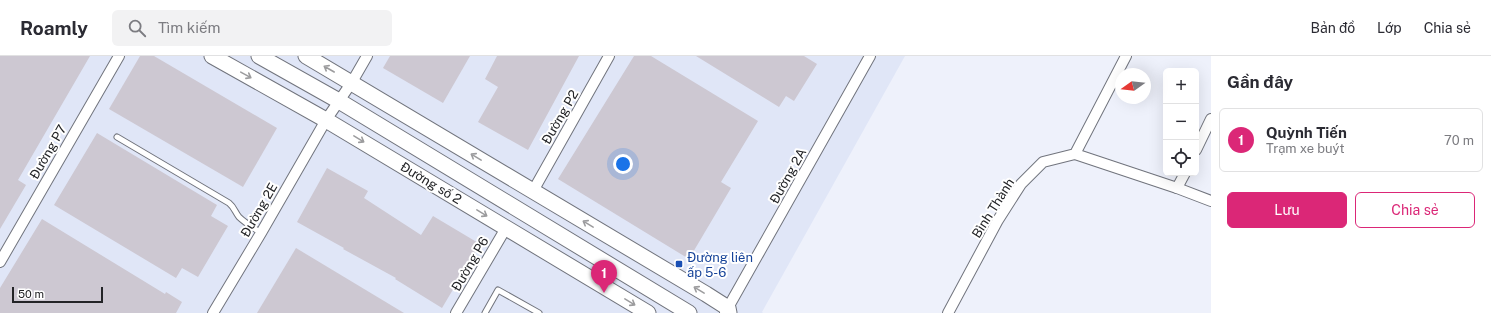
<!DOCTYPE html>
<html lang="vi">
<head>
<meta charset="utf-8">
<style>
  body { margin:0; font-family:"Public Sans",sans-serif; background:#f2f2f3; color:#2b2b33 }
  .controls { position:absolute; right:12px; top:12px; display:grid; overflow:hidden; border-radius:6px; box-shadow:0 4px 16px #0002 }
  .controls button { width:36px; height:36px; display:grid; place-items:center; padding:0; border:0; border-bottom:1px solid #e1e1e2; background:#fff; color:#2b2b33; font:20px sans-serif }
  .compass { position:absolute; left:1115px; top:12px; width:36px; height:36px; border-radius:50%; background:#fff; box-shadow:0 4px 16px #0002; rotate:255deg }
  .scale { position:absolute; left:12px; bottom:10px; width:91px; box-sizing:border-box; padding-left:4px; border:2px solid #232427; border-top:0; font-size:11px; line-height:14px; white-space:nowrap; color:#232427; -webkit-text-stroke:3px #fff; paint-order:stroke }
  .you { position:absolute; left:623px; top:108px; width:14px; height:14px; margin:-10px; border:3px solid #fff; border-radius:50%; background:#1a73e8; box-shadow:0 0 0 6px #1a73e833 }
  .badge { display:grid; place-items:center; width:26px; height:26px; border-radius:50%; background:#db2777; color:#fff; font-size:13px; font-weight:700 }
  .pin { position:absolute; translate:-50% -33px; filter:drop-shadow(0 1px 2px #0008) }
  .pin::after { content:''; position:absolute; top:21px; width:14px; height:12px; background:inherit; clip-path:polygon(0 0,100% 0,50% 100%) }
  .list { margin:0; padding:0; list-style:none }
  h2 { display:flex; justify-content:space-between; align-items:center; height:52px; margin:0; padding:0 16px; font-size:17px }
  h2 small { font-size:13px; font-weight:400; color:#7c7c81 }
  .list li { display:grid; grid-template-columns:26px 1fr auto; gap:12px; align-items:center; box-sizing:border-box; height:64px; margin:0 8px 8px; padding:0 8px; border:1px solid #e1e1e2; border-radius:6px }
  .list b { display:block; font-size:15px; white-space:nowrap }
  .list p { margin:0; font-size:13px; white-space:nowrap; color:#7c7c81 }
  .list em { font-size:13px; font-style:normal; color:#7c7c81 }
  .actions { display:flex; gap:8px; padding:12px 16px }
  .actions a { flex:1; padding:9px 0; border:1px solid #db2777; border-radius:6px; text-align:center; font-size:14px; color:#db2777 }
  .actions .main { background:#db2777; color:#fff }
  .icon { flex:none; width:22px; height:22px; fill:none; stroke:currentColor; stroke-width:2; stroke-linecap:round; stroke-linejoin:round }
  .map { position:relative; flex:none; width:1211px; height:257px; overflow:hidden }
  header { display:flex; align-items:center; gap:24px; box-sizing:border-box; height:56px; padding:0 20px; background:#fff; border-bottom:1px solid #e1e1e2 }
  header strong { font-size:19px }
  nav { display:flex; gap:22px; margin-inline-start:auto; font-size:14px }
  .search { width:280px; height:36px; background:#f2f2f3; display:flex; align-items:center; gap:10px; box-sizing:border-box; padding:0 14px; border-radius:6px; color:#7c7c81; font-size:15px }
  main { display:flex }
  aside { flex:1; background:#fff }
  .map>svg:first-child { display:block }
</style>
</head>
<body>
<header>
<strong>Roamly</strong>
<div class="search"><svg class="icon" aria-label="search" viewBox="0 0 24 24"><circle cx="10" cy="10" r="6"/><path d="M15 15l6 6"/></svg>Tìm kiếm</div>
<nav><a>Bản đồ</a><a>Lớp</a><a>Chia sẻ</a></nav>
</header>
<main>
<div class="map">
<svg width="1211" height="257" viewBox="0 0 1211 257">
  <rect width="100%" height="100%" fill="#eef1fb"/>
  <!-- built -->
  <path fill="#e0e6f7" d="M0,0H905L762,256L763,257H0Z"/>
  <!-- building -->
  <g fill="#cdc8d2">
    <path d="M0,0H90L18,124L26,129L0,173Z"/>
    <path d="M140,0H154L277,72L243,131L109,53Z"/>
    <path d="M390,0H470L443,47L383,12Z"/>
    <path d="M497,0H579L528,94L478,66L498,31L485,23Z"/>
    <path d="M634,0H651L758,65L721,126L731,132L689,203L558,123Z"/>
    <path d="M696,0H804L817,8L794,45L786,40L779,51Z"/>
    <path d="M97,77L217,149L211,160L228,170L198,221L182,212L176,222L54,149Z"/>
    <path d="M327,112L368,135L364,142L421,179L433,160L480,188L442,252L395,223L396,222L343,193L344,192L297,166Z"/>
    <path d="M42,163L165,238L166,236L182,246L176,257H0V232Z"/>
    <path d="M296,192L404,257H257Z"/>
  </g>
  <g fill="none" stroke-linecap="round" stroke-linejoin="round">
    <!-- service casing -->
    <g stroke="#71747d" stroke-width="7">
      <g id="service">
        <path d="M117,81L229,147C234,151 235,156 239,161C245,167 254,172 261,177"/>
        <path d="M485,257L498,234L539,257"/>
      </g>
    </g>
    <!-- minor casing -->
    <g stroke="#71747d" stroke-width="12">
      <g id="minor">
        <path d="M1196,94L1211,63"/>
        <path d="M1075,98L1177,132L1211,145"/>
        <path d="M1177,132L1185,117"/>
        <path d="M533,135L609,0"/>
        <path d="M0,206L119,0"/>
        <path d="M213,257L261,177L326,64L352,26L367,0"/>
        <path d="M456,257L506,172"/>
        <path d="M725,257L870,0"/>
        <path d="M948,257L998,164L1021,128L1043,106L1075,98L1126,0"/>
      </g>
    </g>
    <!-- secondary casing -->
    <g stroke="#71747d" stroke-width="17">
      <g id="secondary">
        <path d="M212,0L326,64L648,257"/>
        <path d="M259,0L339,45L689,257"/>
        <path d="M306,0L706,238L728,252L729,257"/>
      </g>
    </g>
    <!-- service -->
    <use href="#service" stroke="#fff" stroke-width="5"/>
    <!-- minor -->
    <use href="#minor" stroke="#fff" stroke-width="10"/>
    <!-- secondary -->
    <use href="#secondary" stroke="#fff" stroke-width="15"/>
  </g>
  <!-- one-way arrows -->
  <defs><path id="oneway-shaft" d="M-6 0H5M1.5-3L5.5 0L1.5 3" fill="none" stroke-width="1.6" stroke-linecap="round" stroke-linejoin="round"/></defs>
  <g stroke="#9c9c9e">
    <use href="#oneway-shaft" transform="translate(329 13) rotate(-150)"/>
    <use href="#oneway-shaft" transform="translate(246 19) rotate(29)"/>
    <use href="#oneway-shaft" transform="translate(359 83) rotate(31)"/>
    <use href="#oneway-shaft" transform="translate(476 101) rotate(-149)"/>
    <use href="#oneway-shaft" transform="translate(482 157) rotate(31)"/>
    <use href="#oneway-shaft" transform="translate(588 168) rotate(-149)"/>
    <use href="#oneway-shaft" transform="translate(699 234) rotate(-149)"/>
    <use href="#oneway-shaft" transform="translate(630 246) rotate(31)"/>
  </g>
  <!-- markers -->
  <rect fill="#1a4fb4" stroke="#fff" stroke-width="1.5" x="675" y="204" width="8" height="8" rx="2"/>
  <g text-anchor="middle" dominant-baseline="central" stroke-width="4" stroke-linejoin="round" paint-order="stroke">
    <!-- street labels -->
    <g font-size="13" fill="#232427" stroke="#fff">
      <text transform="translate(560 61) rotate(-60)">Đường P2</text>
      <text transform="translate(48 96) rotate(-60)">Đường P7</text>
      <text transform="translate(788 120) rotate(-61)">Đường 2A</text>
      <text transform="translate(431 127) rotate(31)">Đường số 2</text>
      <text transform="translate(993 152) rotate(-58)">Bình Thành</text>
      <text transform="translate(259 154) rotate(-60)">Đường 2E</text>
      <text transform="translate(470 208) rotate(-60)">Đường P6</text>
    </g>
    <!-- transit labels -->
    <g font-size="13" fill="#164399" stroke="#fff" text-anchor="start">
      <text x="687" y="201">Đường liên<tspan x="687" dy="15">ấp 5-6</tspan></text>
    </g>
  </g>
</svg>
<div class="controls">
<button>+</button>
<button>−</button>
<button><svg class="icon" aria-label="locate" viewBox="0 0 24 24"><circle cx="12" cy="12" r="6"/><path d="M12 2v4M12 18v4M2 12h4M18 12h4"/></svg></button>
</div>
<svg class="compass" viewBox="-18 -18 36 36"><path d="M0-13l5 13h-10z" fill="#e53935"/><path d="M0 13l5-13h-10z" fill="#7c7c81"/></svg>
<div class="scale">50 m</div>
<div class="you"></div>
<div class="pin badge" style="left:604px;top:237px">1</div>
</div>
<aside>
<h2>Gần đây<small></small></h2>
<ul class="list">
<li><span class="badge">1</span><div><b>Quỳnh Tiến</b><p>Trạm xe buýt</p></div><em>70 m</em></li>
</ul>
<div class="actions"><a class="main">Lưu</a><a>Chia sẻ</a></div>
</aside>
</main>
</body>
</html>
